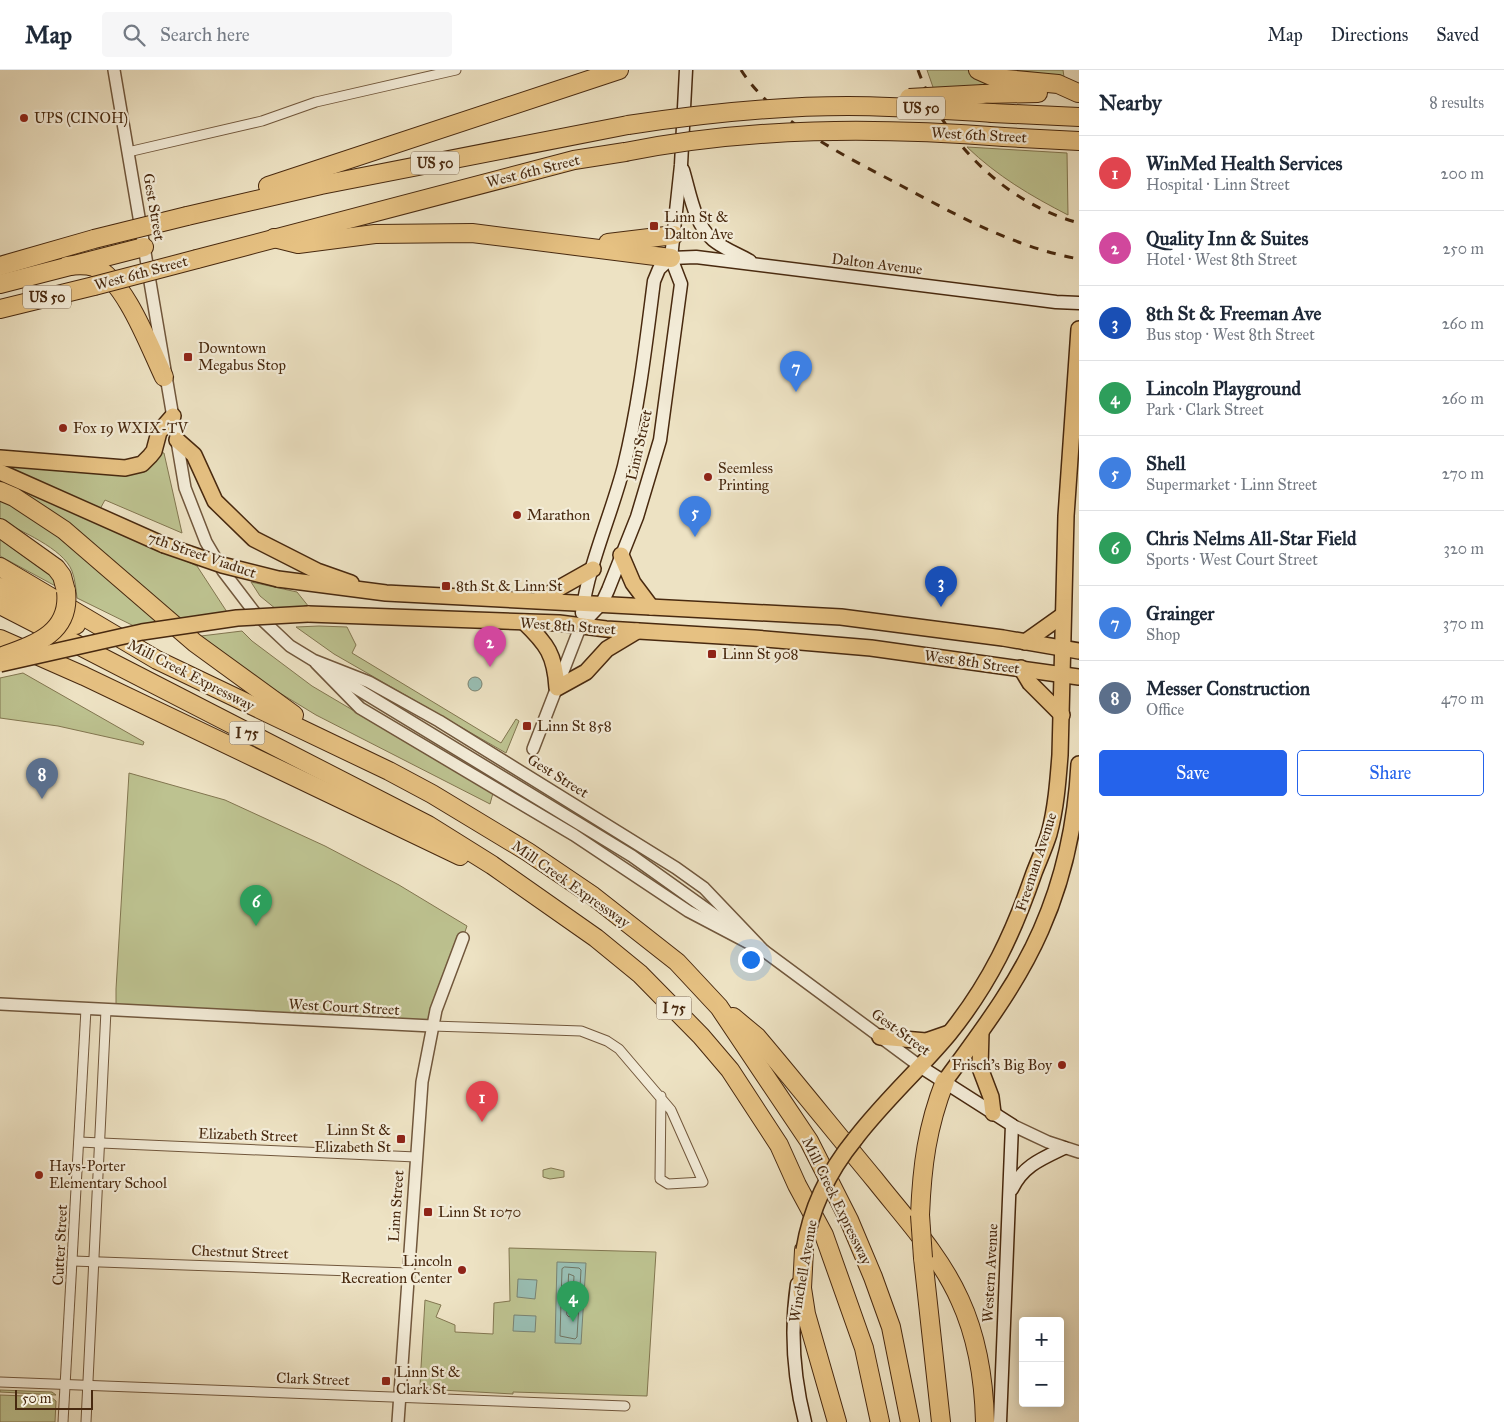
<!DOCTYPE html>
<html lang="en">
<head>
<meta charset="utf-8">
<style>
  body { margin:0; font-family:"IM FELL Great Primer",serif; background:#f6f6f7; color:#1f2937 }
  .controls { position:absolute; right:15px; bottom:15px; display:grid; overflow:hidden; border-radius:5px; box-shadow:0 2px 12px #0003 }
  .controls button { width:45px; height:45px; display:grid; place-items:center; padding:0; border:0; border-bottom:1px solid #e0e1e3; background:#fff; color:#1f2937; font:25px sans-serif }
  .scale { position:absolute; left:15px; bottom:12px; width:78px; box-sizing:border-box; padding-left:5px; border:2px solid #48290f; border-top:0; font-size:14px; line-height:18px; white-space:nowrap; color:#48290f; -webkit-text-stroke:4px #f3ecd8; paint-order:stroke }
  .you { position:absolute; left:750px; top:889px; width:18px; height:18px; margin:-12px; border:4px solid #fff; border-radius:50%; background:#1a73e8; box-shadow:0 0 0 8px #1a73e833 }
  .badge { display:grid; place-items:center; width:32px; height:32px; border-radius:50%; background:#2563eb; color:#fff; font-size:16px; font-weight:700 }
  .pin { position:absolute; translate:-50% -41px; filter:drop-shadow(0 1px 2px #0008) }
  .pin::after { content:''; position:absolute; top:26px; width:18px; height:15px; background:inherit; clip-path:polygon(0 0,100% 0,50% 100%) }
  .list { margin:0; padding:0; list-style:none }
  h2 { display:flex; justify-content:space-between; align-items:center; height:65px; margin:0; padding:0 20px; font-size:21px }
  h2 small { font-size:16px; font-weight:400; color:#747a83 }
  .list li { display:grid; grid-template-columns:32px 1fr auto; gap:15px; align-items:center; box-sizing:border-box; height:75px; padding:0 20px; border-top:1px solid #e0e1e3 }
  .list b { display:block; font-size:19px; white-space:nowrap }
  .list p { margin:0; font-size:16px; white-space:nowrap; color:#747a83 }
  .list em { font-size:16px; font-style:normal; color:#747a83 }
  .actions { display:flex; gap:10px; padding:15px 20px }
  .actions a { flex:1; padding:11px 0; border:1px solid #2563eb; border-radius:5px; text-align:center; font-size:18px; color:#2563eb }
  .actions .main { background:#2563eb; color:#fff }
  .icon { flex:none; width:28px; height:28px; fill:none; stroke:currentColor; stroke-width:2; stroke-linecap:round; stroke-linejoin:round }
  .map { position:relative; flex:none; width:1079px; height:1352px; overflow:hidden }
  header { display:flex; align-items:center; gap:30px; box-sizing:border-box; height:70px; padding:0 25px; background:#fff; border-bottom:1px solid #e0e1e3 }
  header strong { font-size:24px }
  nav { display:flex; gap:28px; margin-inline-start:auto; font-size:18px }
  .search { width:350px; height:45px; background:#f6f6f7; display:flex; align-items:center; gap:12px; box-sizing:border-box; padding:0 18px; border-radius:5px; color:#747a83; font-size:19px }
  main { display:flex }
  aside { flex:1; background:#fff }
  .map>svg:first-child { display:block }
</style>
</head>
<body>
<header>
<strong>Map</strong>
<div class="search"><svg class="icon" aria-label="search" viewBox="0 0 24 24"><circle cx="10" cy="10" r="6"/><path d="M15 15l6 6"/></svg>Search here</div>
<nav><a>Map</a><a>Directions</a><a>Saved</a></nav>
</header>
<main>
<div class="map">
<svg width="1079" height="1352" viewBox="0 0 1079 1352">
  <rect width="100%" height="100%" fill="#ede2c3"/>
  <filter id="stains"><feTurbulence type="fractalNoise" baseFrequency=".004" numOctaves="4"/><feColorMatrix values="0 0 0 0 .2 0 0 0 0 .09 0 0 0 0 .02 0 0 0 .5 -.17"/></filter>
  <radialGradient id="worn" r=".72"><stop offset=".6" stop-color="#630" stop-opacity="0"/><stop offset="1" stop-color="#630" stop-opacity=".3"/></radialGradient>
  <!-- green -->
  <g fill="#bdc290" stroke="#827650">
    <path d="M927,0H968L974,6L999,16L934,20Z"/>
    <path d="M990,0H1063L1064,7L1026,6Z"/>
    <path d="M967,77L1067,83L1068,145C1031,126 997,106 967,77Z"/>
    <path d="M159,382L164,383L182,463L105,430L100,439L9,398L11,392L96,402Z"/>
    <path d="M0,408L197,496L227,542L180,549L137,511L82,468L0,415Z"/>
    <path d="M0,428L35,447L160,551L136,557L77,528C76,519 75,509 72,501C63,478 20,461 0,450Z"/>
    <path d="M0,467L49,499L61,519L0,486Z"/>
    <path d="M251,512L297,522L309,537L276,539L260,526Z"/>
    <path d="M319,556L347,557L356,575L352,583L501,673L516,649L519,651L506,683L334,584L296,557Z"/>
    <path d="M242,561L252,571L312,616L493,723L490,734L316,645L270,617L201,566Z"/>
    <path d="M23,603L144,672L143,675L58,656L0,648V608Z"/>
    <path d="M129,703L225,730L325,776L399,815L467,856L432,956L116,941V919Z"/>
    <path d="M551,1098L564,1101V1107L550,1109L543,1107V1100Z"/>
    <path d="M509,1178L656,1182L647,1326L513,1322V1324L423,1319L420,1314L425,1230L441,1235L436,1247L455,1255V1262L493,1264L494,1233L510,1231Z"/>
    <path d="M0,1320L52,1322L56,1325L0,1322Z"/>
    <path d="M0,1325L51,1327L56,1331L55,1352H0Z"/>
  </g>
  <!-- water -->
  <g fill="#99beb3" stroke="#798271">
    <circle cx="475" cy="614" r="7"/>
    <path d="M557,1192L586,1193L581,1274L555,1273Z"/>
    <path d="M518,1209L537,1210L535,1229L517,1227Z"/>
    <path d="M514,1245L536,1246L535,1262L513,1261Z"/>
  </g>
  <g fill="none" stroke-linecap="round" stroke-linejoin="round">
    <!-- shore -->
    <g stroke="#707461" stroke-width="1">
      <path d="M565,1197L579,1198L581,1200L577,1267L575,1269L560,1266L562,1199Z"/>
      <path d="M569,1204L574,1206L572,1245L569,1247L567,1245Z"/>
    </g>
    <!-- minor casing -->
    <g stroke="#71573c" stroke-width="11">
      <g id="minor">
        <path d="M128,82L262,51L316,32L456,0"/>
        <path d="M432,956L581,961L607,971L619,979L671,1040L703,1112L668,1114L660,1109L661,1026"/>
        <path d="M79,1072L416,1087"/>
        <path d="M73,1191L407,1203"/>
        <path d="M0,1312L625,1336"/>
        <path d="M63,1352L86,939"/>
        <path d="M86,1352L106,940"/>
      </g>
    </g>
    <!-- tertiary casing -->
    <g stroke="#71573c" stroke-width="14">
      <g id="tertiary">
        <path d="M114,0L185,418L206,472L223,501L255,543L290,576L313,590L369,612L439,651L676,798L704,818L764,881"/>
        <path d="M316,593L360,638L574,765L688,841L764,881L921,997"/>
        <path d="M333,604L632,786L737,861"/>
        <path d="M533,679L581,555"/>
        <path d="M0,934L432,956"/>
        <path d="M1012,1055L1048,1072L1079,1082"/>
        <path d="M398,1352L422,1012L436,940L463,868"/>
      </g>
    </g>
    <!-- secondary casing -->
    <g stroke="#48290f" stroke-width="15">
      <g id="secondary">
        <path d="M683,100C690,123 694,154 713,170C724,179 738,184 750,191"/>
        <path d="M671,188L696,187L1056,232L1079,233"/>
        <path d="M582,543C588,496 612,443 624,396C639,335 646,273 654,211L659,199L671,188"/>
        <path d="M581,555L602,533L608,520L637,447L660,370L681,214L671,188L681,95L686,0"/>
        <path d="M921,997L1012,1055L1000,1352"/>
        <path d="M1012,1119C1023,1096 1041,1089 1064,1078"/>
        <path d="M797,1214C790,1262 793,1305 805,1352"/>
      </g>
    </g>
    <!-- primary casing -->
    <g stroke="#48290f" stroke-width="18">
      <g id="primary">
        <path d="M177,370L194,385L215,431L254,469L317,501L351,513"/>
        <path d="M0,388L125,398L142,394L150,386L154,381L159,362L173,346"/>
        <path d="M0,402L164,475"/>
        <path d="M621,485L633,513L651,537"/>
        <path d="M278,509L386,523L841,547L1003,568L1079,581"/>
        <path d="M538,530L593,499"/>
        <path d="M308,544L559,553L606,559L754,568L871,578L1079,607"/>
        <path d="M524,552C547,574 555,585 557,618L586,602L607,579L637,561"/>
        <path d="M1025,572L1063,545"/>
        <path d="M1021,598L1030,613L1062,645"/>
        <path d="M981,962L980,998L991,1027L993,1043"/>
        <path d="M880,967L926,971L949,963"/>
        <path d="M945,1011C980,963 1017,915 1041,860C1064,808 1076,750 1079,694"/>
        <path d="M855,1069C884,1031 919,1000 949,964C990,913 1013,864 1034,803C1039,790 1045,777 1049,764C1056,738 1058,711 1060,685L1066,446L1079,259"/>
      </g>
    </g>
    <!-- motorway casing -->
    <g stroke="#48290f" stroke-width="20">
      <g id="motorway">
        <path d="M978,0L996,8L1058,14L1078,23"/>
        <path d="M983,24L1038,23"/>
        <path d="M992,43L1079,47"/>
        <path d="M1004,67L1079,71"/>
        <path d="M268,116L619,0"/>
        <path d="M187,146L321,115L628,55"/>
        <path d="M274,168L298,174L375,164L472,163L671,188"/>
        <path d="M608,173L674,165"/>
        <path d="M197,189L574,90L625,82"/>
        <path d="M0,196L94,169"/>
        <path d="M67,196C76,195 85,194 94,197C125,209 150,278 164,307"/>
        <path d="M0,214L144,177"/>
        <path d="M0,239L94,216"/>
        <path d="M0,421L14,427L64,460L195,573L294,645"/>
        <path d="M0,458L56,498L62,506L66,521"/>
        <path d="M0,497L157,590L389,701L432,724L528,782L593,826L677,892L719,937L809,1071L849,1150L873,1207L891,1257L910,1352"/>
        <path d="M0,517L46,542L76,555"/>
        <path d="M0,535L428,755L492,795L596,868L640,904L701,966L730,1000L779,1075L797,1115L824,1165L864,1278L880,1352"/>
        <path d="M0,569L84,606L460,786"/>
        <path d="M733,947L757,967C797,1014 835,1062 875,1110C905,1148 940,1185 960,1230C977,1267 984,1312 985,1352"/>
        <path d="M920,1145C922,1096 927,1057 945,1011"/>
        <path d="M804,1180L802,1218L806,1244L837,1352"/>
        <path d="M923,1188L941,1352"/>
      </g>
    </g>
    <!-- minor -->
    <use href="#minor" stroke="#f3ecd8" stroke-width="9"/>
    <!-- tertiary -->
    <use href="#tertiary" stroke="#f3ecd8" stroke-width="11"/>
    <!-- secondary -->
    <use href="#secondary" stroke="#f3ecd8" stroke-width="12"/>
    <!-- primary -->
    <use href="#primary" stroke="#e6c182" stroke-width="15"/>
    <!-- motorway -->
    <use href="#motorway" stroke="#e6c182" stroke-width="18"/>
    <!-- rail -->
    <g stroke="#48290f" stroke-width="3" stroke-dasharray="9 9" stroke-linecap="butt">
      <path d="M741,0C774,52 847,87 900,115C958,146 1014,177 1079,189"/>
      <path d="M918,0C944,72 1005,133 1079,153"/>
    </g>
    <!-- primary-bridge casing -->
    <g stroke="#48290f" stroke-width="18" stroke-linecap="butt">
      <g id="primary-bridge">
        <path d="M164,475L222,495L278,509"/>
        <path d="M0,594L142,562L237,548L308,544"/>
        <path d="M804,1180C811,1137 828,1102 855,1069"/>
      </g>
    </g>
    <!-- motorway-bridge casing -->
    <g stroke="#48290f" stroke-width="20" stroke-linecap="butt">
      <g id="motorway-bridge">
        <path d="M909,28L983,24"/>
        <path d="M628,55C701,44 774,36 848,36C896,36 944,40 992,43"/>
        <path d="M625,82C750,57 877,57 1004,67"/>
        <path d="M94,169L187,146"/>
        <path d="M94,216L197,189"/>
        <path d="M0,587C33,575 71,564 66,521"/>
        <path d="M920,1145L923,1188"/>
      </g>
    </g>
    <!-- primary-bridge -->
    <use href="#primary-bridge" stroke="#e6c182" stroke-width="15"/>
    <!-- motorway-bridge -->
    <use href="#motorway-bridge" stroke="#e6c182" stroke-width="18"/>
  </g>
  <!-- markers -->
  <g fill="#8f2418" stroke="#f3ecd8" stroke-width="2">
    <circle cx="24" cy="48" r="5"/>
    <rect x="649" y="151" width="10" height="10" rx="2.5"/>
    <rect x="183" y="282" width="10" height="10" rx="2.5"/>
    <circle cx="63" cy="358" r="5"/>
    <circle cx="708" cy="407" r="5"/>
    <circle cx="517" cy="445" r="5"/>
    <rect x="441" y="511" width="10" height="10" rx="2.5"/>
    <rect x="707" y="579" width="10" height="10" rx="2.5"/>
    <rect x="522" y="651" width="10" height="10" rx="2.5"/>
    <circle cx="1062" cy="995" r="5"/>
    <rect x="396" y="1064" width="10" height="10" rx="2.5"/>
    <circle cx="39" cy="1105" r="5"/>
    <rect x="423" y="1137" width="10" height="10" rx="2.5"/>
    <circle cx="462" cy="1200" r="5"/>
    <rect x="381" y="1306" width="10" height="10" rx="2.5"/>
  </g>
  <g text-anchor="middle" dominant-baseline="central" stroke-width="4.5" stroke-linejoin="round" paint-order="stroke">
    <!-- shield labels -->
    <g fill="#f3ecd8" stroke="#7b644b" stroke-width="1">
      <rect x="897" y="26.5" width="48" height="23" rx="4"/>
      <rect x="411" y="81.5" width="48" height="23" rx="4"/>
      <rect x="23" y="215.5" width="48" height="23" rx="4"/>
      <rect x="229.5" y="651.5" width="35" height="23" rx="4"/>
      <rect x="656.5" y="926.5" width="35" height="23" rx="4"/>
    </g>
    <g font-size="14" font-weight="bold" fill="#48290f">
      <text x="921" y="38">US 50</text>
      <text x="435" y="93">US 50</text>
      <text x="47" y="227">US 50</text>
      <text x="247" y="663">I 75</text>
      <text x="674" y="938">I 75</text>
    </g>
    <!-- poi labels -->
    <g font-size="15" fill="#48290f" stroke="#f3ecd8" text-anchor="start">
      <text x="34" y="48">UPS (CINOH)</text>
      <text x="664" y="147">Linn St &amp;<tspan x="664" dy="17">Dalton Ave</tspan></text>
      <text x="198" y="278">Downtown<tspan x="198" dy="17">Megabus Stop</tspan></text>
      <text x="73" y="358">Fox 19 WXIX-TV</text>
      <text x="718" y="398">Seemless<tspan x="718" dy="17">Printing</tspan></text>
      <text x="527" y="445">Marathon</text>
      <text x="456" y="516">8th St &amp; Linn St</text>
      <text x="722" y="584">Linn St 908</text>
      <text x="537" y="656">Linn St 858</text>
      <text x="1052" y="995" text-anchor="end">Frisch's Big Boy</text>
      <text x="391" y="1060" text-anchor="end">Linn St &amp;<tspan x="391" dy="17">Elizabeth St</tspan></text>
      <text x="49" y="1096">Hays-Porter<tspan x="49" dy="17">Elementary School</tspan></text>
      <text x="438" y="1142">Linn St 1070</text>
      <text x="452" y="1191" text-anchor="end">Lincoln<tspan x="452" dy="17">Recreation Center</tspan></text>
      <text x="396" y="1302">Linn St &amp;<tspan x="396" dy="17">Clark St</tspan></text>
    </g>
    <!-- street labels -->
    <g font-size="15" fill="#48290f" stroke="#f3ecd8">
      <text transform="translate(979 65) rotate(3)">West 6th Street</text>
      <text transform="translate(533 101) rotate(-14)">West 6th Street</text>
      <text transform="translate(154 137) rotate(80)">Gest Street</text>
      <text transform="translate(877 194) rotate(7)">Dalton Avenue</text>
      <text transform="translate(141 203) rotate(-15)">West 6th Street</text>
      <text transform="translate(639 375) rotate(-77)">Linn Street</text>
      <text transform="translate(202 485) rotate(19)">7th Street Viaduct</text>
      <text transform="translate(568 556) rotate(4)">West 8th Street</text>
      <text transform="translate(972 592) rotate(8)">West 8th Street</text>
      <text transform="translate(191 605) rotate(27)">Mill Creek Expressway</text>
      <text transform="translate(558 706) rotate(32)">Gest Street</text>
      <text transform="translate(1036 792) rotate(-72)">Freeman Avenue</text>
      <text transform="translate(571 814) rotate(35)">Mill Creek Expressway</text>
      <text transform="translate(344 937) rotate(3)">West Court Street</text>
      <text transform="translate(901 962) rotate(36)">Gest Street</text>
      <text transform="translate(248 1065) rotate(2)">Elizabeth Street</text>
      <text transform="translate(837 1131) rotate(64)">Mill Creek Expressway</text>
      <text transform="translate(396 1136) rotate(-86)">Linn Street</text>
      <text transform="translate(60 1175) rotate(-87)">Cutter Street</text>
      <text transform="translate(240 1182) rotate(2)">Chestnut Street</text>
      <text transform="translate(803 1201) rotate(-80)">Winchell Avenue</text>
      <text transform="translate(990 1203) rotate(-87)">Western Avenue</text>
      <text transform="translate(313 1309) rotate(2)">Clark Street</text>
    </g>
  </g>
  <rect width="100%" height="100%" filter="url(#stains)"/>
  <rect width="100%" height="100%" fill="url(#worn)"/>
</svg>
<div class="controls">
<button>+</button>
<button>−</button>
</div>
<div class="scale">50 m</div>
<div class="you"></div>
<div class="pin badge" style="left:482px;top:1052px;background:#e0444e">1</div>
<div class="pin badge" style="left:490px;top:597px;background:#d1479c">2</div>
<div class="pin badge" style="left:941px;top:537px;background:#1a4fb4">3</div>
<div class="pin badge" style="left:573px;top:1252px;background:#2e9e5b">4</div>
<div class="pin badge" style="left:695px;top:467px;background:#3f7fe0">5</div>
<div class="pin badge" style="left:256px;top:856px;background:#2e9e5b">6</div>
<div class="pin badge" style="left:796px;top:322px;background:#3f7fe0">7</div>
<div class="pin badge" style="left:42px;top:729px;background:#5c6f8a">8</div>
</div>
<aside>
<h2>Nearby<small>8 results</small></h2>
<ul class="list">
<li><span class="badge" style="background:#e0444e">1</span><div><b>WinMed Health Services</b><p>Hospital · Linn Street</p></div><em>200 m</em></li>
<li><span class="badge" style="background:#d1479c">2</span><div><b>Quality Inn &amp; Suites</b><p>Hotel · West 8th Street</p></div><em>250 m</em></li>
<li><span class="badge" style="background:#1a4fb4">3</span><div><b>8th St &amp; Freeman Ave</b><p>Bus stop · West 8th Street</p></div><em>260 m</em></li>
<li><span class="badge" style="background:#2e9e5b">4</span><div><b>Lincoln Playground</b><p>Park · Clark Street</p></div><em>260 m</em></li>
<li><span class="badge" style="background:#3f7fe0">5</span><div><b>Shell</b><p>Supermarket · Linn Street</p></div><em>270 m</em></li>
<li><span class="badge" style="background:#2e9e5b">6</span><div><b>Chris Nelms All-Star Field</b><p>Sports · West Court Street</p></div><em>320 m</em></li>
<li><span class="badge" style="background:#3f7fe0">7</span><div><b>Grainger</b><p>Shop</p></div><em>370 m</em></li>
<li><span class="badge" style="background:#5c6f8a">8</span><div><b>Messer Construction</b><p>Office</p></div><em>470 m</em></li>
</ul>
<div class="actions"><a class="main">Save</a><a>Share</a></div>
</aside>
</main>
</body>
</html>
